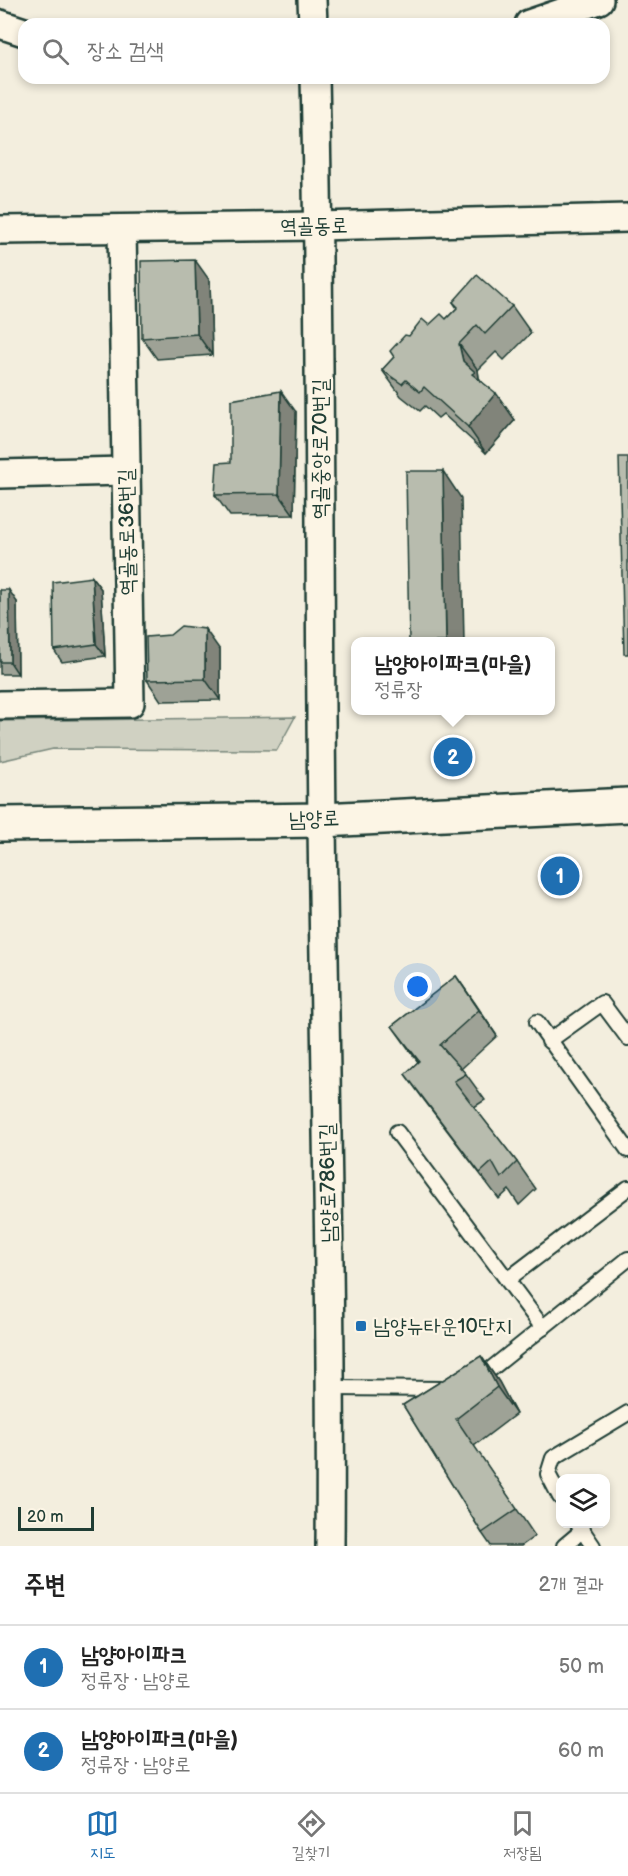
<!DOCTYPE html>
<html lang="ko">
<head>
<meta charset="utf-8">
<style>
  body { margin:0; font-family:"Balsamiq Sans","Poor Story",sans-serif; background:#f2f2f2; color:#222 }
  .controls { position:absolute; right:18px; bottom:18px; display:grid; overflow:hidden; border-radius:12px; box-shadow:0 3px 9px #0003 }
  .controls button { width:54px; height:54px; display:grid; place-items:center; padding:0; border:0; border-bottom:2px solid #e0e0e0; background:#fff; color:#222; font:30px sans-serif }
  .scale { position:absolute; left:18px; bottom:15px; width:76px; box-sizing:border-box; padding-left:6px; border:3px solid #1f3d34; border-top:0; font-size:16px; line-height:21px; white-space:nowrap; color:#1f3d34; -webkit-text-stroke:4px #fcf5e5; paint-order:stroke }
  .you { position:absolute; left:418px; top:987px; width:21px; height:21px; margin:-15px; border:4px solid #fff; border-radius:50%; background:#1a73e8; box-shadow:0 0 0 9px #1a73e833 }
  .badge { display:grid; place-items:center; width:39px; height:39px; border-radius:50%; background:#1f6fb2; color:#fff; font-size:20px; font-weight:700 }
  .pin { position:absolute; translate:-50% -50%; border:3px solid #fff; box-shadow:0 2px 6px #0006 }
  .popup { position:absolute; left:351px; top:637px; width:204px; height:78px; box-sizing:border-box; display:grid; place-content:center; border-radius:12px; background:#fff; filter:drop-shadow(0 2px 4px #0005); font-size:20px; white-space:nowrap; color:#767676 }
  .popup b { font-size:22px; color:#222 }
  .popup::after { content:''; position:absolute; left:50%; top:100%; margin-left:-12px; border:12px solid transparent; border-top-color:#fff }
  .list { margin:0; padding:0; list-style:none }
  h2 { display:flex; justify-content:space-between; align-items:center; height:78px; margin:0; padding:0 24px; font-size:26px }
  h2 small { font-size:20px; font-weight:400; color:#767676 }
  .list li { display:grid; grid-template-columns:39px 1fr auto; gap:18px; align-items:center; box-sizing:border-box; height:84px; padding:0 24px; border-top:2px solid #e0e0e0 }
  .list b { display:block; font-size:22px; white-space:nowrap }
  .list p { margin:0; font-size:20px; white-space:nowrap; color:#767676 }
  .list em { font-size:20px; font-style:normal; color:#767676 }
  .icon { flex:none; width:33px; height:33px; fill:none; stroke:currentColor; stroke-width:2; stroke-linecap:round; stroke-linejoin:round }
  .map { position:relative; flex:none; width:628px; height:1546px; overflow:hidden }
  .search { position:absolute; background:#fff; box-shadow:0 3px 9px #0003; left:18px; right:18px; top:18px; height:66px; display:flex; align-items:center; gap:15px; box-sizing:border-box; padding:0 21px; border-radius:18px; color:#767676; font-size:22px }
  .sheet { height:246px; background:#fff }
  nav { display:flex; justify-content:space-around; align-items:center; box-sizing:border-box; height:84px; border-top:2px solid #e0e0e0; background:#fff; font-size:16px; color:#767676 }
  nav a { display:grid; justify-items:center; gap:3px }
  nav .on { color:#1f6fb2 }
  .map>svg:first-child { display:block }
</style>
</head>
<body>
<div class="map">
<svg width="628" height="1546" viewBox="0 0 628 1546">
  <rect width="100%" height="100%" fill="#f3eede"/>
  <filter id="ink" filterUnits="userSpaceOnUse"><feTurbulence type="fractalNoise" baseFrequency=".0167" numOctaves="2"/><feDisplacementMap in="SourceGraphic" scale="12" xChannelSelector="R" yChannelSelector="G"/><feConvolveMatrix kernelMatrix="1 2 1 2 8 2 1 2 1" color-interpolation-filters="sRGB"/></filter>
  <g filter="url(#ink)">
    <!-- green -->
    <path fill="#d0d1c2" stroke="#78877b" stroke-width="1.5" d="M295,717L277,750L53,749L0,761V721Z"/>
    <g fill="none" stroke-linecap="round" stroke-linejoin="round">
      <!-- service casing -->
      <g stroke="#1f3d34" stroke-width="18">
        <g id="service">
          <path d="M537,1022L628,1150"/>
          <path d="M549,1041L602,1003L628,1038"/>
          <path d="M397,1132L543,1328"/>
          <path d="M507,1280L628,1188"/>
          <path d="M476,1381L628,1259"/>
          <path d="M331,1388L446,1389"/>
          <path d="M560,1497L548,1474L553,1458L628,1413"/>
          <path d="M578,1524L593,1546"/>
          <path d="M564,1546L583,1530"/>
        </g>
      </g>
      <!-- minor casing -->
      <g stroke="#1f3d34" stroke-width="32">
        <g id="minor">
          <path d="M312,0L313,24"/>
          <path d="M0,24L24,32"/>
          <path d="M529,24L599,0"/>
          <path d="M315,78C321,326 319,575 322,823C325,1064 332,1305 330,1546"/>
          <path d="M0,230L318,226L628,218"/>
          <path d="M0,474L125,471"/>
          <path d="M0,705L130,703L122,230"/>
        </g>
      </g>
      <!-- secondary casing -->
      <g stroke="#1f3d34" stroke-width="38">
        <path id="secondary" d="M0,824L322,820L628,805"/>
      </g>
      <!-- service -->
      <use href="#service" stroke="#fcf5e5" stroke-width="14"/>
      <!-- minor -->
      <use href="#minor" stroke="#fcf5e5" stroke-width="27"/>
      <!-- secondary -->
      <use href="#secondary" stroke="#fcf5e5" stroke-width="33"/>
    </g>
    <!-- wall -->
    <g fill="#9ea296" stroke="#1f3d34" stroke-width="1.5">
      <path d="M210,281L212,355L157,359L142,338Z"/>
      <path d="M453,302L512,306L531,333L504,360L496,352L478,370L479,378L482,382L515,420L486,453L443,414L438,418L425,406L420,411L401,396L382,370L394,357L409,336L429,325L446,319L457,308Z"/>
      <path d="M296,412L294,515L230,516L215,495L231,462Z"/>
      <path d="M92,577L101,589L105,656L62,662L54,650Z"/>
      <path d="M0,590L17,602L18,674H0Z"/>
      <path d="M220,650V700L161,701L147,680Z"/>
      <path d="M456,976L497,1036L461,1069L466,1074L485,1100L474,1107L517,1162L536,1189L519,1205L509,1190L499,1199L424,1100L405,1074L418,1062L392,1026Z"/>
      <path d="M481,1356L499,1382L516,1414L474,1446L535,1536L521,1546H491L482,1533L403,1405Z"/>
    </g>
    <!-- shaded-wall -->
    <g fill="#81847a" stroke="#1f3d34" stroke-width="1.5">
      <path d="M195,260L210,281L212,355L197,334Z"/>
      <path d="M459,344L478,370L479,378L492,397L496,393L515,420L486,453L468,427L463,361Z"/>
      <path d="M281,391L296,412L294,515L279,494Z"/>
      <path d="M443,471L461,498L464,642H446Z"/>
      <path d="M92,577L101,589L105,656L96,644Z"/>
      <path d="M9,590L17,602L18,674L10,662Z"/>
      <path d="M205,629L220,650V700L205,679Z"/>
      <path d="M456,976L475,1003L497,1036L479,1010Z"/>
      <path d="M481,1356L499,1382L516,1414L497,1387Z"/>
    </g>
    <!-- building -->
    <g fill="#b8bcae" stroke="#1f3d34" stroke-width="1.5">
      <path d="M195,260L197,334L142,338L141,261Z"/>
      <path d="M477,275L512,306L485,334L477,325L459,344L463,361L475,372L472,374L496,393L468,427L424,387L420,392L406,380L402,384L382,370L394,357L390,351L405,335L409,336L422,319L429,325L441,314L446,319L458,307L453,302Z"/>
      <path d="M281,391L279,494L215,495L217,463L231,462V400Z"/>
      <path d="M619,457H628V654H624Z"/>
      <path d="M406,471H443L446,642H409Z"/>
      <path d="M92,577L96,644L54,650L53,582Z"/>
      <path d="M0,590H9L10,662H0Z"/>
      <path d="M181,626L205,629V679L147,680L146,637L170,635Z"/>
      <path d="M456,976L479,1010L440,1045L466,1074L454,1081L517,1162L501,1178L492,1162L480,1173L405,1074L419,1061L392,1026Z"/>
      <path d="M481,1356L497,1387L456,1419L517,1509L482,1533L403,1405Z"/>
    </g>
  </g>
  <!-- markers -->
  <rect fill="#1f6fb2" stroke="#fcf5e5" stroke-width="2" x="355" y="1320" width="12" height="12" rx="3"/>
  <g text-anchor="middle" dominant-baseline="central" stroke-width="4.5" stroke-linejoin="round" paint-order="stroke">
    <!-- street labels -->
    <g font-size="21" fill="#1f3d34" stroke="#fcf5e5">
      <text transform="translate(314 226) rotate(-1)">역골동로</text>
      <text transform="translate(320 449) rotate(-90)">역골중앙로70번길</text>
      <text transform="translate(127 532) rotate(-91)">역골동로36번길</text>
      <text transform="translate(314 819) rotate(-2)">남양로</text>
      <text transform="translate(328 1183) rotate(-91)">남양로786번길</text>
    </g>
    <!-- poi labels -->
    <g font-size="21" fill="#1f3d34" stroke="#fcf5e5" text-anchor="start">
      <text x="373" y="1326">남양뉴타운10단지</text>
    </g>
  </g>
</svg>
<div class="controls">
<button><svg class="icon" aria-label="layers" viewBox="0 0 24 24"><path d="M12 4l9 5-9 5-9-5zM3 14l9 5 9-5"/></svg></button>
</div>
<div class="scale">20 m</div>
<div class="you"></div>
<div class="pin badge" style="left:560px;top:876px">1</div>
<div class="pin badge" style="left:453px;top:757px">2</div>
<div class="popup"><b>남양아이파크(마을)</b>정류장</div>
<div class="search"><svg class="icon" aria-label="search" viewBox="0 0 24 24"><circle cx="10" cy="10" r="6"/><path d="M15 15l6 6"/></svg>장소 검색</div>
</div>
<section class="sheet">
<h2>주변<small>2개 결과</small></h2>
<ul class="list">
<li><span class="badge">1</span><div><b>남양아이파크</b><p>정류장 · 남양로</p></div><em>50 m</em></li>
<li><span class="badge">2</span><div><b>남양아이파크(마을)</b><p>정류장 · 남양로</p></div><em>60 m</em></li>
</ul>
</section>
<nav>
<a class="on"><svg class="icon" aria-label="map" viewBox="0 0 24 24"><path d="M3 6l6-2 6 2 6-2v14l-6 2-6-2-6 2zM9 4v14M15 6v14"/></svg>지도</a>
<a><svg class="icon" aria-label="directions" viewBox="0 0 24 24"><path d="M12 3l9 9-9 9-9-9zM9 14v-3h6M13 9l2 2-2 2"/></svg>길찾기</a>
<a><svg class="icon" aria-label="saved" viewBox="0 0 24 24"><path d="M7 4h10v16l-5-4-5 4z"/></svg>저장됨</a>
</nav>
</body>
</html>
